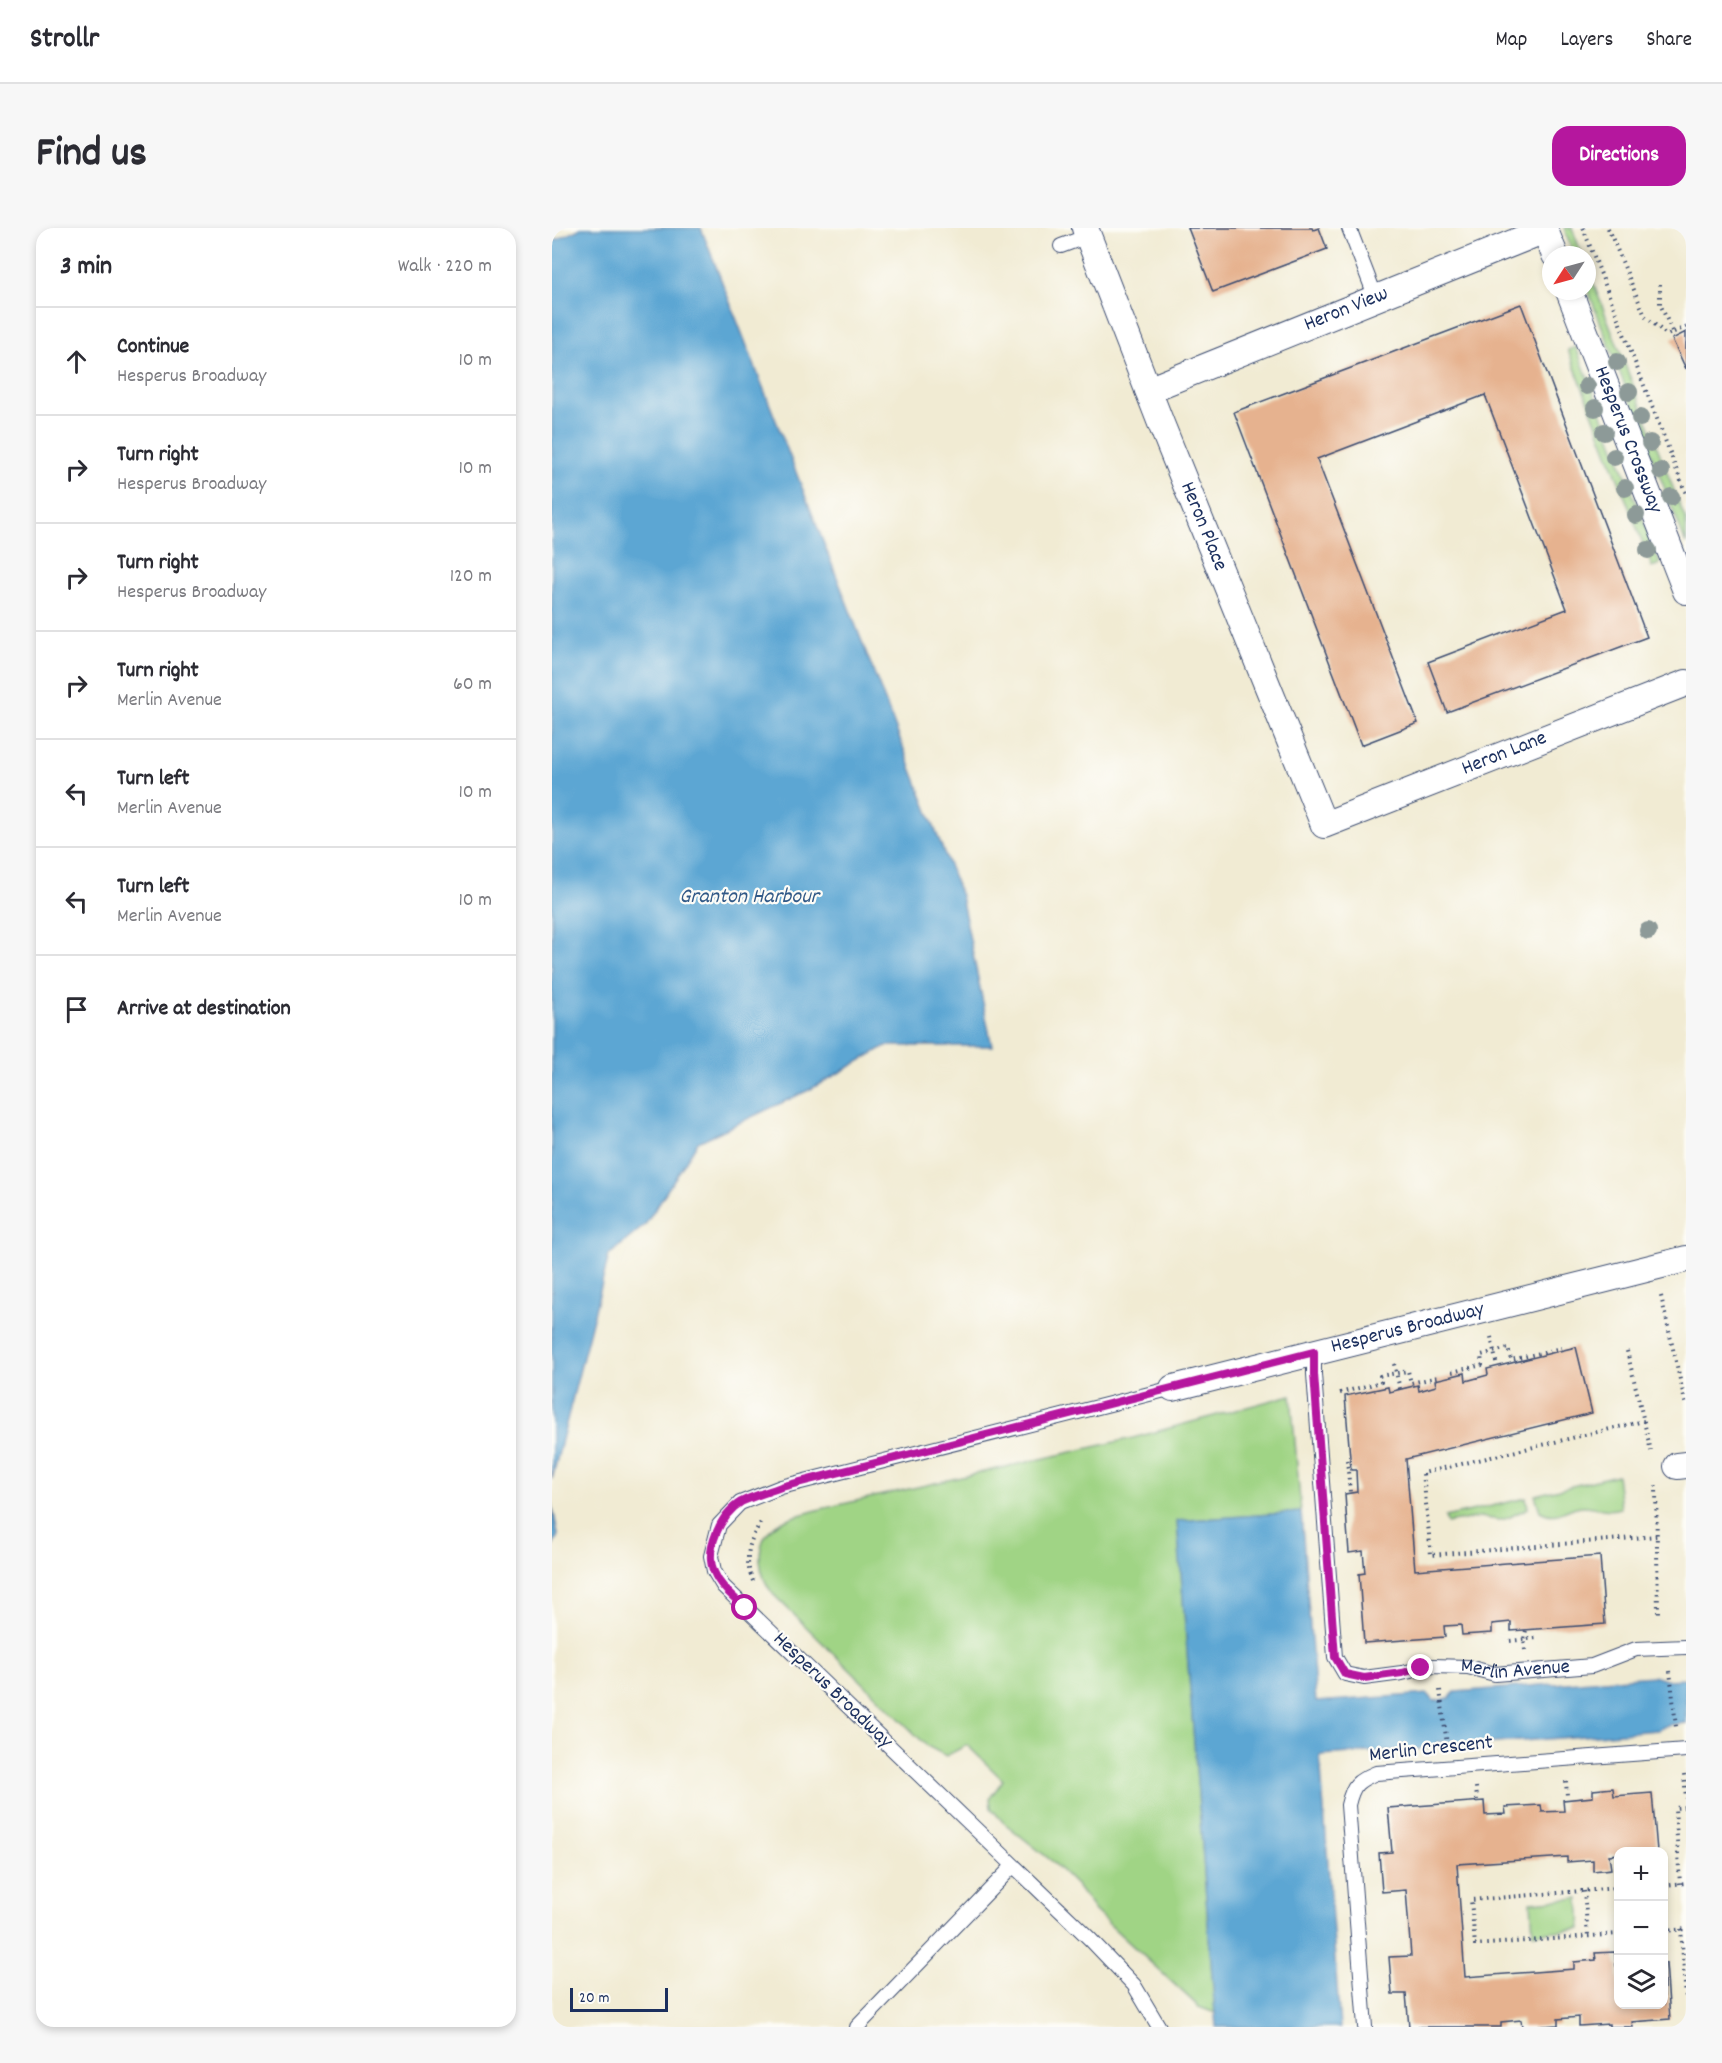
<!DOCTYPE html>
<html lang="en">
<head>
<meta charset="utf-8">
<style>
  body { margin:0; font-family:Dekko,sans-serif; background:#f7f7f7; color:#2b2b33 }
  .controls { position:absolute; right:18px; bottom:18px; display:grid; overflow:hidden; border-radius:12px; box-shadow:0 3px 9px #0003 }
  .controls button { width:54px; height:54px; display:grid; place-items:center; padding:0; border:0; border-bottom:2px solid #e1e1e2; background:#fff; color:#2b2b33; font:30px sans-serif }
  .compass { position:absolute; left:990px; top:18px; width:54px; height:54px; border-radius:50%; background:#fff; box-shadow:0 3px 9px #0003; rotate:234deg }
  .scale { position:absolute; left:18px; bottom:15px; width:98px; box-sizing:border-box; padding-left:6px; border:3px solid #1b2f5e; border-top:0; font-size:16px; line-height:21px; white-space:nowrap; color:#1b2f5e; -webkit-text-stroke:4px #fdfcf7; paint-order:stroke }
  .stop { position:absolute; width:18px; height:18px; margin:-14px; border:4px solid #b5179e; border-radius:50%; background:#fff }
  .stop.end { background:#b5179e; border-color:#fff; box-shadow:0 2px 6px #0008 }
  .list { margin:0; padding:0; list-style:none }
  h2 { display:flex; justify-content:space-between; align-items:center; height:78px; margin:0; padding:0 24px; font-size:26px }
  h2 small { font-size:20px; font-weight:400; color:#7c7c81 }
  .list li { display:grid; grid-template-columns:39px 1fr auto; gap:18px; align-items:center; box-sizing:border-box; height:108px; padding:0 24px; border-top:2px solid #e1e1e2 }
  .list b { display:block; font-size:22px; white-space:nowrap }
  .list p { margin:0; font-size:20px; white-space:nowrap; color:#7c7c81 }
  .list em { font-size:20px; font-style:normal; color:#7c7c81 }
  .icon { flex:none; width:33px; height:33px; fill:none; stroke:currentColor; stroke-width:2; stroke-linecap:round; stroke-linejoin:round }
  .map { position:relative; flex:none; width:1134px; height:1799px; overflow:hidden; border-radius:18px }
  header { display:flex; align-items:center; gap:36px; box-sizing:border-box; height:84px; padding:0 30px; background:#fff; border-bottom:2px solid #e1e1e2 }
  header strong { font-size:28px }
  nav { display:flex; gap:33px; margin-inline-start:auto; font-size:21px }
  .intro { display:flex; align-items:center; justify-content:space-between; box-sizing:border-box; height:144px; padding:0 36px }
  h1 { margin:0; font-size:42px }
  .button { padding:15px 27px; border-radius:18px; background:#b5179e; color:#fff; font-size:21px; font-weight:700 }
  main { display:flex; gap:36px; padding:0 36px }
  aside { flex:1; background:#fff; border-radius:18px; box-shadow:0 3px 9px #0003 }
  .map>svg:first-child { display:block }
</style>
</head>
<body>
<header>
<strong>Strollr</strong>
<nav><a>Map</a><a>Layers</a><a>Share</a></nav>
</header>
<div class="intro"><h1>Find us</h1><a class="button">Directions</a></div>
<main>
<aside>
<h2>3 min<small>Walk · 220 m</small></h2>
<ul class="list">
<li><svg class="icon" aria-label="ahead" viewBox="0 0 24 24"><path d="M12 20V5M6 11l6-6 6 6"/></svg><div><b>Continue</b><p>Hesperus Broadway</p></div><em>10 m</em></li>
<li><svg class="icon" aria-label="right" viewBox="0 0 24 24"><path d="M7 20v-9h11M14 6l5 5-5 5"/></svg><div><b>Turn right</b><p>Hesperus Broadway</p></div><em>10 m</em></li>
<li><svg class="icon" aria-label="right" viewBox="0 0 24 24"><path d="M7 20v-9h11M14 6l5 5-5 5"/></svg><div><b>Turn right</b><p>Hesperus Broadway</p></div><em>120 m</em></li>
<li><svg class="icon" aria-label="right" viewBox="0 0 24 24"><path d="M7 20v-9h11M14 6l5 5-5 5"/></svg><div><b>Turn right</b><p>Merlin Avenue</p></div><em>60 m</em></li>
<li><svg class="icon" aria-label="left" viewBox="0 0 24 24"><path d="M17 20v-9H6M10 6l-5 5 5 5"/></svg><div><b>Turn left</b><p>Merlin Avenue</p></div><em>10 m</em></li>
<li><svg class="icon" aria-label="left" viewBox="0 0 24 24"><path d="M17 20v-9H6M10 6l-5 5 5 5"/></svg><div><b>Turn left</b><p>Merlin Avenue</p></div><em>10 m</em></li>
<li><svg class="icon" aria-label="arrive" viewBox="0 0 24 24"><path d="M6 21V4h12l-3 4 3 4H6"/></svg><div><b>Arrive at destination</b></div></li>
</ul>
</aside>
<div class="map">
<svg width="1134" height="1799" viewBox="0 0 1134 1799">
  <rect width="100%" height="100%" fill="#fdfcf7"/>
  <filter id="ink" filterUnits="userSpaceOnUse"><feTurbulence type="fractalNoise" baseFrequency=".0167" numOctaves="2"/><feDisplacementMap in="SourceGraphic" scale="12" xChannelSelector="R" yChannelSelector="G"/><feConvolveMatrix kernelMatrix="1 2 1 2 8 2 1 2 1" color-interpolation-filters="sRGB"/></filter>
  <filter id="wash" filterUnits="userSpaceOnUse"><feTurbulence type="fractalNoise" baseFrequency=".008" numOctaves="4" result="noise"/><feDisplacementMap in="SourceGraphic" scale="24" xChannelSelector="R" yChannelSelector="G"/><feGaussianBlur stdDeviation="1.35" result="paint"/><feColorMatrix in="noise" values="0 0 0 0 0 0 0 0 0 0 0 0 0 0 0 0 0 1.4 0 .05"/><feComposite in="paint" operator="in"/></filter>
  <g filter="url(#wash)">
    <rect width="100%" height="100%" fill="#f1ebd3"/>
    <!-- green -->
    <g fill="#a0d485" stroke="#5e8272" stroke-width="1.5">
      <path d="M1012,0H1020L1030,27H1022Z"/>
      <path d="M1035,39L1134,293V316L1035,60Z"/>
      <path d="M1024,119L1108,336L1100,339L1016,122Z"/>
      <path d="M739,1167L749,1284L625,1293L663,1785L647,1779L543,1683L525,1658L501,1634L451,1594L439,1580L438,1570L451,1552L415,1517L394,1528L375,1518L221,1366C213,1356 209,1345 208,1332C207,1293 238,1290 269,1281L581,1210Z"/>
      <path d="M1065,1247L1069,1280C1050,1285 1045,1277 1030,1278C1014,1279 1006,1293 988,1283L983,1267Z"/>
      <path d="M974,1270L976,1280L956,1290L947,1292L928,1289L895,1295L893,1289Z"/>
      <path d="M1027,1670L1029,1701L981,1705L979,1674Z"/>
    </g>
    <!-- water -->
    <g fill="#5ba6d3" stroke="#3b6a98" stroke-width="1.5">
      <path d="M29,0H149L409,668L440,818H334L257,862L146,914L93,997L57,1027L0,1251V14Z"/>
      <path d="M0,1275L6,1307L0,1321Z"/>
      <path d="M749,1284L764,1474L876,1466L882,1473L897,1470L903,1464L1101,1448L1113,1452L1134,1451V1495L1115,1497L1106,1502L908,1518L900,1513L885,1514L881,1520L768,1527L788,1799H664L625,1293Z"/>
    </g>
    <g id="blocks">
      <!-- building -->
      <g fill="#e6b28f">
        <path d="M636,0H760L761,2L767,0L775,21L661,64Z"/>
        <path d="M969,76L1095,409L895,484L876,434L1015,381L933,167L765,231L866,495L809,517L682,184Z"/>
        <path d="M1134,104V141L1120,111Z"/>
        <path d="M1024,1119L1040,1185L854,1231L863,1342L1048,1328L1053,1396L959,1403V1394L940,1396V1405L910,1407L909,1397L892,1398L893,1409L812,1415L807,1346L813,1345L811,1323L797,1325L795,1298L793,1266L805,1264L804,1242H799L793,1168L836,1159L837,1164L866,1157L867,1163L884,1158L883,1152L913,1145L914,1153L936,1147L935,1141Z"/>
        <path d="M1061,1560L1062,1568L1100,1565L1105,1623L1066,1624V1626L1057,1627L1059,1641L1041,1643V1632L1015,1634V1629L905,1636L913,1749L1022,1741V1734L1044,1732L1043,1725L1063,1724L1064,1738H1066V1776H1112V1735H1114L1118,1791L1080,1794L1081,1799H1057V1796L1027,1798V1789L1006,1791V1797L977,1799H970L969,1792L949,1794V1799H857L854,1766H840L837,1729L859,1728L854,1662L830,1664L827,1625L840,1624L836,1580L932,1573L933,1587L954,1586L953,1579L989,1577L990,1584L1012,1583L1011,1572L1041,1569V1562Z"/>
      </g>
    </g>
  </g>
  <g filter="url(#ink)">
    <use href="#blocks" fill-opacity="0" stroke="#3b4b70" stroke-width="1.5"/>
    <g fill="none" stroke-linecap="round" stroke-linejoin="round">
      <!-- lane casing -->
      <g stroke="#3b4b70" stroke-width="16">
        <g id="lane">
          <path d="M797,0L824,70"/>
          <path d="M509,18L536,8"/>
          <path id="s1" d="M762,1124V1146L783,1429L793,1446L812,1450L850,1445L881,1438L916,1439L943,1446L1040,1438L1084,1421L1134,1419"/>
          <path d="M305,1799L461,1638"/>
          <path d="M607,1799L582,1757L538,1711L171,1358L162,1343L159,1328L167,1297L188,1275L229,1259L621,1160"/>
          <path d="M813,1799L796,1577C801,1556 805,1553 824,1545L1134,1522"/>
        </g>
      </g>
      <!-- street casing -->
      <g stroke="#3b4b70" stroke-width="28">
        <g id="street">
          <path id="s2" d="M533,0L610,198L772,597L1134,455"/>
          <path d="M992,0L1003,27"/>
          <path id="s3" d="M1017,63L1134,363"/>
          <path id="s4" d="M596,162L993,2"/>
          <path id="s5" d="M621,1160L1134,1031"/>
          <path d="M1125,1238L1134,1237"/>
        </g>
      </g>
      <!-- path -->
      <g stroke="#3b4b70" stroke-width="4" stroke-dasharray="1.5 4.5" stroke-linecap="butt">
        <path d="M1031,0L1134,266"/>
        <path d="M1056,0L1093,88L1115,107L1134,99"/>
        <path d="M1108,56V76L1121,105"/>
        <path d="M1109,1068L1134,1178"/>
        <path d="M939,1109L945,1138"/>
        <path d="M1075,1123L1099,1223"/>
        <path d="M842,1136L848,1161"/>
        <path d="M900,1144L930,1137L929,1127L956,1120L959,1132L1009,1120"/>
        <path d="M788,1165L829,1154L828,1148L856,1143L859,1155L886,1149"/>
        <path d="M1092,1193L871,1245L879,1327L1105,1308"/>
        <path d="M795,1232L798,1264"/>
        <path d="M1104,1257L1106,1385"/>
        <path d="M201,1353C191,1331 197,1311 210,1293"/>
        <path d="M958,1413L985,1410"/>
        <path d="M973,1422L972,1411L974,1402"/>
        <path d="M1118,1443L1124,1499"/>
        <path d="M888,1462L895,1517"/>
        <path d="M1132,1546L1134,1570"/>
        <path d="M1014,1553L1015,1568"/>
        <path d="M924,1559L925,1572"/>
        <path d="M1128,1656L1123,1580L1134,1579"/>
        <path d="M1112,1657L1134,1655"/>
        <path d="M1066,1660L919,1672L923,1717L1066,1706"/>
        <path d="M1032,1663L1036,1708"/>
        <path d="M1129,1701L1134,1771"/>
        <path d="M1112,1703L1134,1701"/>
      </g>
      <!-- lane -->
      <use href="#lane" stroke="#fff" stroke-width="14"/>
      <!-- street -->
      <use href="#street" stroke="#fff" stroke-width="26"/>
    </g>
    <!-- trees -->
    <g fill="#8d9a98">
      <circle cx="1065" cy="134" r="9"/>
      <circle cx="1035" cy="158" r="9"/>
      <circle cx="1077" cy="164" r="9"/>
      <circle cx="1043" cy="180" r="9"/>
      <circle cx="1088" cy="190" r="9"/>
      <circle cx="1052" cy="204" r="9"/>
      <circle cx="1098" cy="215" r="9"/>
      <circle cx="1062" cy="229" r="9"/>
      <circle cx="1109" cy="243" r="9"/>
      <circle cx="1073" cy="260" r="9"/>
      <circle cx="1119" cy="269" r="9"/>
      <circle cx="1084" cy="287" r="9"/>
      <circle cx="1096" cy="322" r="9"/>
      <circle cx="1096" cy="703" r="9"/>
    </g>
  </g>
  <g fill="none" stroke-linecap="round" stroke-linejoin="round" filter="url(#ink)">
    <!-- route -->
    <path stroke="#b5179e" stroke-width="8" d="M193,1380C182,1369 168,1359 162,1344C152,1322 169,1286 189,1274C201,1268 216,1264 229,1259L762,1124V1146L783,1429L793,1446L812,1450L850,1445L869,1440"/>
  </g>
  <g text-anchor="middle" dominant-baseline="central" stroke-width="4.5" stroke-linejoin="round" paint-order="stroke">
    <!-- street labels -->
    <g font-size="21" fill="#1b2f5e" stroke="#fdfcf7">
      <text stroke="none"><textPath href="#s4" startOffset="214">Heron View</textPath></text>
      <text stroke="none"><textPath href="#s3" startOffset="160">Hesperus Crossway</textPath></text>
      <text stroke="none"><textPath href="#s2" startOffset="321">Heron Place</textPath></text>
      <text stroke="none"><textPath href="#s2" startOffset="837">Heron Lane</textPath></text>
      <text stroke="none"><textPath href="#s5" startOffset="242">Hesperus Broadway</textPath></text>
      <text stroke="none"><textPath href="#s1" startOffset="498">Merlin Avenue</textPath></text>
      <text transform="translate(280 1463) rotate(44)">Hesperus Broadway</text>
      <text transform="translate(879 1522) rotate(-6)">Merlin Crescent</text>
    </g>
    <!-- water labels -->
    <g font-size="22" font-style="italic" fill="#315987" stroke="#fdfcf7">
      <text x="197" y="669">Granton Harbour</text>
    </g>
  </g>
</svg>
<div class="controls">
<button>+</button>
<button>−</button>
<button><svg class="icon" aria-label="layers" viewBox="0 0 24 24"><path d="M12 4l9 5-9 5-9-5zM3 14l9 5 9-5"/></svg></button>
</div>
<svg class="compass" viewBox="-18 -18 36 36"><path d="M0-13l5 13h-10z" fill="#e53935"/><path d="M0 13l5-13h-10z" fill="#7c7c81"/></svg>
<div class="scale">20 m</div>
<div class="stop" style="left:193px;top:1380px"></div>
<div class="stop end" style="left:869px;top:1440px"></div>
</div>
</main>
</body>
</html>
